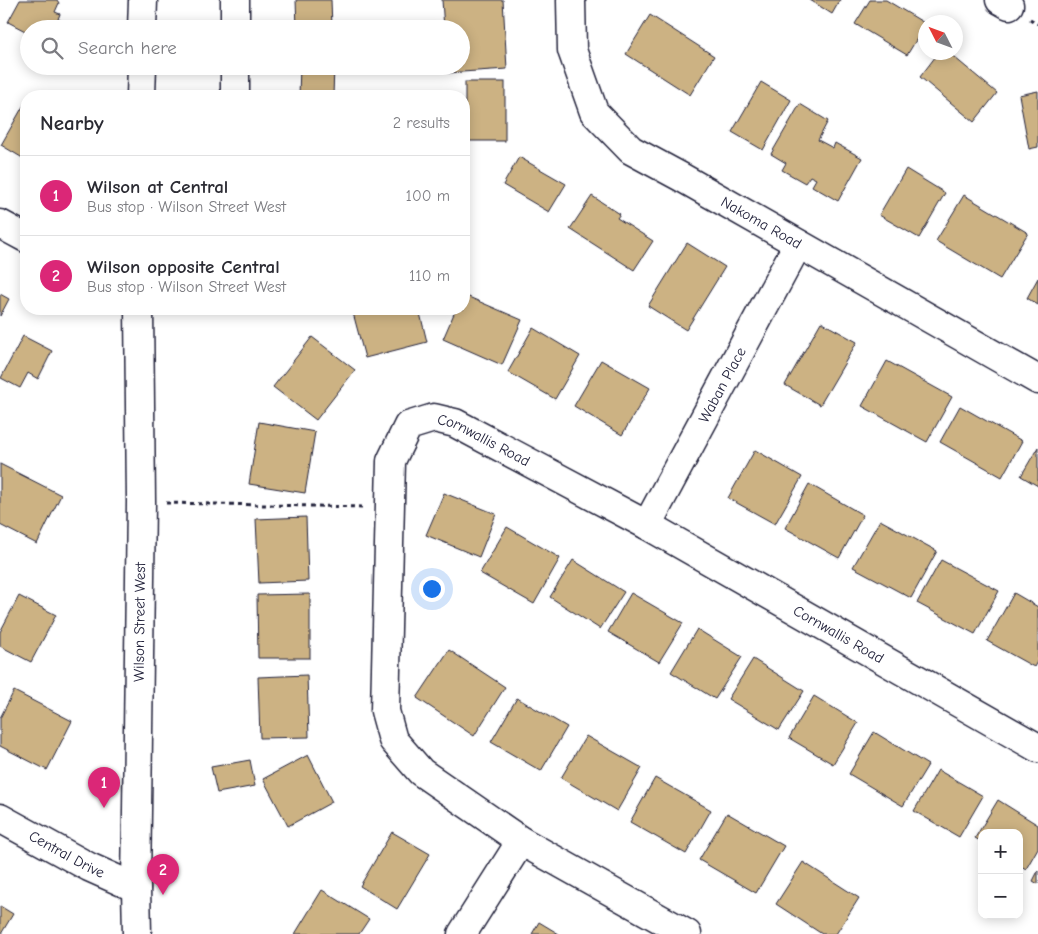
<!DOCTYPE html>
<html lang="en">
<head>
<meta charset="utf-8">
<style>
  body { margin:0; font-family:"Comic Neue",sans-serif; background:#f2f2f3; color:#2b2b33 }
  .controls { position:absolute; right:15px; bottom:15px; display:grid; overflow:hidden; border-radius:10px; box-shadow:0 2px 12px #0003 }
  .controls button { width:45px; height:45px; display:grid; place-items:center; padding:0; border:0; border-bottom:1px solid #e1e1e2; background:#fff; color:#2b2b33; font:25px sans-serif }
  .compass { position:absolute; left:918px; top:15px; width:45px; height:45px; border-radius:50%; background:#fff; box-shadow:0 2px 12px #0003; rotate:312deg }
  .you { position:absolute; left:431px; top:588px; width:18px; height:18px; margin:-12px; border:4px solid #fff; border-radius:50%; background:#1a73e8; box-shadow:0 0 0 8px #1a73e833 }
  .badge { display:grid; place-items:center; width:32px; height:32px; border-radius:50%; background:#db2777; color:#fff; font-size:16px; font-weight:700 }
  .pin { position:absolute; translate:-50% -41px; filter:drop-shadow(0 1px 2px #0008) }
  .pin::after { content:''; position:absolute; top:26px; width:18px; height:15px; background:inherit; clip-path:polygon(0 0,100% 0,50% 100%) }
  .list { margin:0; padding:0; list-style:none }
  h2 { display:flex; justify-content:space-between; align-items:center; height:65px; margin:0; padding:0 20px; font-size:21px }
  h2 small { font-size:16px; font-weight:400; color:#7c7c81 }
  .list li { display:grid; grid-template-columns:32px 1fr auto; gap:15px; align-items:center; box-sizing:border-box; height:80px; padding:0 20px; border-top:1px solid #e1e1e2 }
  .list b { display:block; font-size:19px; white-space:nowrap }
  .list p { margin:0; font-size:16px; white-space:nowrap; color:#7c7c81 }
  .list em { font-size:16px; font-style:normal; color:#7c7c81 }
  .icon { flex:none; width:28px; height:28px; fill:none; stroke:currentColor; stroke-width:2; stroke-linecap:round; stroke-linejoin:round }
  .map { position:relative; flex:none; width:1038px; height:934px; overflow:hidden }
  .search { position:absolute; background:#fff; box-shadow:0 2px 12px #0003; left:20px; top:20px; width:450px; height:55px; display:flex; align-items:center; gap:12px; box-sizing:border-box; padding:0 18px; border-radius:28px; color:#7c7c81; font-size:19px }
  .panel { position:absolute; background:#fff; box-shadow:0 2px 12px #0003; left:20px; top:90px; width:450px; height:225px; border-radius:20px }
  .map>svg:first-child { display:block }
</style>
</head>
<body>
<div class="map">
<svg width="1038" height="934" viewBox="0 0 1038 934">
  <rect width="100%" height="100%" fill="#fff"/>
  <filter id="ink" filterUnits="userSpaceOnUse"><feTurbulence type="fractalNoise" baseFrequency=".02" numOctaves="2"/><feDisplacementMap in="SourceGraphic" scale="10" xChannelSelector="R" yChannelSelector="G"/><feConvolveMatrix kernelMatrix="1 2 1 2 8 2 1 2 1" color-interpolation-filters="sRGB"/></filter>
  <g filter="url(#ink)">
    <!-- building -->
    <g fill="#ccb283" stroke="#22223b">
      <path d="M20,0H57L59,3L55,12L60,14L58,19L62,21L57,29H29V33L8,22Z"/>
      <path d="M296,0H331L332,27L297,28Z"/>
      <path d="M442,0H503L507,69L447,73L446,66H461V29H444Z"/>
      <path d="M810,0H840L832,14Z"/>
      <path d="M870,0H886L926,24L907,55L855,24Z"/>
      <path d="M650,15L714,56L690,95L626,54Z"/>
      <path d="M939,52H948L997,93L974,122L920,77Z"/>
      <path d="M300,66H334L333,96H299Z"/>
      <rect x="465" y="82" width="40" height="59"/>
      <path d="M761,82L791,100L763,150L732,132Z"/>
      <path d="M1038,91V147L1029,149L1019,95Z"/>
      <path d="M26,101V160L1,145Z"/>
      <path d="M800,104L828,121L818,140L833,148L835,143L862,158L838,201L812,186L816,179L810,176L805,183L782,170L786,163L771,154Z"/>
      <path d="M519,157L566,184L549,212L503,185Z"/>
      <path d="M906,169L945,193L919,238L879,215Z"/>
      <path d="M964,195L1028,233L1000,279L936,241Z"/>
      <path d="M592,196L620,214L617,218L653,241L634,270L570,229Z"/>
      <path d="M687,243L725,267L686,330L648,306Z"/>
      <path d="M1038,278V305L1027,298Z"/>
      <path d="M0,294L9,299L0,316Z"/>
      <path d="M464,295L522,320L502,365L443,339L456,309H464Z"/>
      <path d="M352,309H419L427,342L365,358Z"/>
      <path d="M821,322L857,342L820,405L785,385Z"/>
      <path d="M533,328L580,356L555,399L508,372Z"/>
      <path d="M23,336L52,351L38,379L28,373L20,388L1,378Z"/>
      <path d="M312,337L355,370L316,420L273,387Z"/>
      <path d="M601,360L650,388L622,435L574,406Z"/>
      <path d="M887,361L952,397L927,442L862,406Z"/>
      <path d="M960,406L1022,441L1002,477L940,442Z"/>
      <path d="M259,422L315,432L305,493L249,484Z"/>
      <path d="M1038,447V486L1021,476Z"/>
      <path d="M755,450L802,477L775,524L728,498Z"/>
      <path d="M0,464L61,495L37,544L0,525Z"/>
      <path d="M809,484L863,515L839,558L785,528Z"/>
      <path d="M444,493L496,514L479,557L426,535Z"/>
      <path d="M306,517L308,581L259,583L256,519Z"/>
      <path d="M880,520L937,551L911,598L853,567Z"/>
      <path d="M507,527L560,558L534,604L480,573Z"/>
      <path d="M573,560L624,592L600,629L550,597Z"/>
      <path d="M941,560L999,591L975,634L917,603Z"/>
      <path d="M631,593L683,623L659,662L608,632Z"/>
      <path d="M1014,593L1038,607V660L1034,667L987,641Z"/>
      <path d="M310,594V658H258L257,595Z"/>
      <path d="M19,596L56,615L31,662L0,646V632Z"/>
      <path d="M697,629L742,657L715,699L671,672Z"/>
      <path d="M449,650L505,687L474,736L417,698Z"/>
      <path d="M753,659L804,691L779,730L728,699Z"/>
      <path d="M307,675L309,737L260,738L258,677Z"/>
      <path d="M14,691L72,721L47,770L0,746V718Z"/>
      <path d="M814,696L858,723L833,764L789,738Z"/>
      <path d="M517,698L567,727L541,771L491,742Z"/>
      <path d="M874,732L928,765L903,806L849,774Z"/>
      <path d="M586,736L642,768L617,811L561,778Z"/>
      <path d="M308,755L332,802L288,826L263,779Z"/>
      <path d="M250,760L255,786L217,793L211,767Z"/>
      <path d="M938,770L983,796L959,837L914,811Z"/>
      <path d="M655,778L711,810L686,854L630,822Z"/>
      <path d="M998,800L1038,825V848L1026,869L1019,865V833H982V842L975,838Z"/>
      <path d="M727,813L784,846L756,893L699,860Z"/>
      <path d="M392,832L430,854L397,909L360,886Z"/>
      <path d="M803,862L859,898L836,934H822L776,904Z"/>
      <path d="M1038,871V884L1033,881Z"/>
      <path d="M322,890L369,919L359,934H295Z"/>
      <path d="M0,906L13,914L1,934H0Z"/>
      <path d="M539,922L559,934H532Z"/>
    </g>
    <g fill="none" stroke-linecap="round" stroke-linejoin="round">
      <!-- minor casing -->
      <g stroke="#22223b" stroke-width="31">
        <g id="minor">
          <path d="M235,0V29"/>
          <path id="s1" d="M571,0L572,50L594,112L631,150L681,177L1038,380"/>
          <path d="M1000,0L1009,5"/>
          <path d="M235,66V96"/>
          <path d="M0,224L26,238"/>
          <path id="s2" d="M647,525L798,244"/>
          <path id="s3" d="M0,818L89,867L136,888"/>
          <path d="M462,934L521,841"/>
          <path id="s4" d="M687,934L521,841L421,772L393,740L385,711L391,461L408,426L434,418L455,423L647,525L1038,748"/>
        </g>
      </g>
      <!-- secondary casing -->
      <g stroke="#22223b" stroke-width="31">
        <g id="secondary">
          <path d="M142,29L143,0"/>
          <path d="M141,96L142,66"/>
          <path id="s5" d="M137,934L136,888L141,502L139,309"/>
        </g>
      </g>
      <!-- path -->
      <g stroke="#22223b" stroke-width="3" stroke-dasharray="4 4" stroke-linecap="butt">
        <path d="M1030,19L1038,24"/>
        <path d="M166,503L365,507"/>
      </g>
      <!-- minor -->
      <use href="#minor" stroke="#fff" stroke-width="28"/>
      <!-- secondary -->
      <use href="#secondary" stroke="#fff" stroke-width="28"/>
    </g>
  </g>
  <g text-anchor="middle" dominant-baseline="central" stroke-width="5" stroke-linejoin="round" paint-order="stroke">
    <!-- street labels -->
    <g font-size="15" fill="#22223b" stroke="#fff">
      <text stroke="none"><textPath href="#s1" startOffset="318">Nakoma Road</textPath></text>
      <text stroke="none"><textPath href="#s2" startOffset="159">Waban Place</textPath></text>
      <text stroke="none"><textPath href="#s4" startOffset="755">Cornwallis Road</textPath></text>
      <text stroke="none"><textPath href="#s5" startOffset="312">Wilson Street West</textPath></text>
      <text stroke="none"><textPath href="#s4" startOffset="1160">Cornwallis Road</textPath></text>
      <text stroke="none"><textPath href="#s3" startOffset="76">Central Drive</textPath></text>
    </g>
  </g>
</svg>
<div class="controls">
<button>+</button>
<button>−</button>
</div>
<svg class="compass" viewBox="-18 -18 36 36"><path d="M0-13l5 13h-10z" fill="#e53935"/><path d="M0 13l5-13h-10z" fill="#7c7c81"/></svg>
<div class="you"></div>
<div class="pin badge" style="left:104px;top:808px">1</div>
<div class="pin badge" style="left:163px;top:895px">2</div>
<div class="search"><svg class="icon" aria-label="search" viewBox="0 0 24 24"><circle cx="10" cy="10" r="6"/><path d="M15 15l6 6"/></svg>Search here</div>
<section class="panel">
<h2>Nearby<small>2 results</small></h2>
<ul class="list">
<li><span class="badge">1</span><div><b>Wilson at Central</b><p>Bus stop · Wilson Street West</p></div><em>100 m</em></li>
<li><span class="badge">2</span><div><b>Wilson opposite Central</b><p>Bus stop · Wilson Street West</p></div><em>110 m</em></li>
</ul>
</section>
</div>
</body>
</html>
